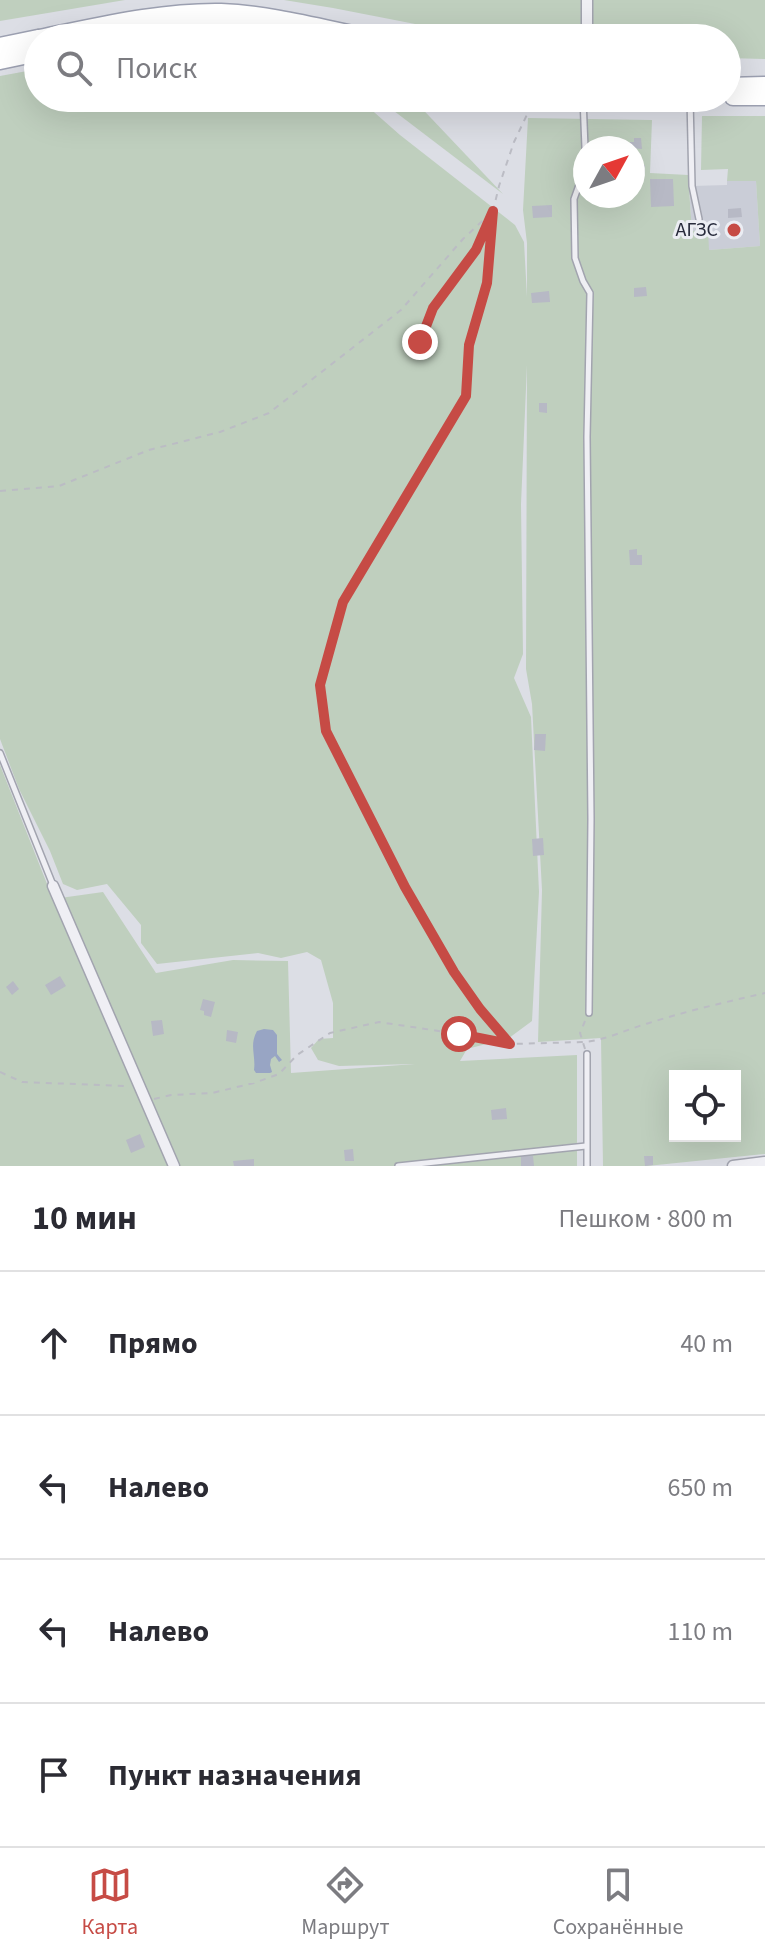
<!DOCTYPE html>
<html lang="ru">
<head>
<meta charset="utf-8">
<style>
  body { margin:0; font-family:"Source Sans 3",sans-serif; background:#f7f7f7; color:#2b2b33 }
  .controls { position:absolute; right:24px; bottom:24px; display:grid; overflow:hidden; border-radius:0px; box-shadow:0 8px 32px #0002 }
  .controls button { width:72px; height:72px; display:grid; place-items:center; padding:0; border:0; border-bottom:2px solid #e1e1e2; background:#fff; color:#2b2b33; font:40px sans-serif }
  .compass { position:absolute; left:573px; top:136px; width:72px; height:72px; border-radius:50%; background:#fff; box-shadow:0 8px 32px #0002; rotate:50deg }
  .stop { position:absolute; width:24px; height:24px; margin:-18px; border:6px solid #c64b45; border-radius:50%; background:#fff }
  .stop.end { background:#c64b45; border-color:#fff; box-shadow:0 2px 8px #0008 }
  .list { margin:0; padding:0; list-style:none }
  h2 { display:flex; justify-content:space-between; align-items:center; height:104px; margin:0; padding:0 32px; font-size:34px }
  h2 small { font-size:26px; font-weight:400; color:#7c7c81 }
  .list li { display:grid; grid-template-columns:52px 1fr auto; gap:24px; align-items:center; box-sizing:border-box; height:144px; padding:0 32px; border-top:2px solid #e1e1e2 }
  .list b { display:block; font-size:30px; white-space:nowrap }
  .list em { font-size:26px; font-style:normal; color:#7c7c81 }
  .icon { flex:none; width:44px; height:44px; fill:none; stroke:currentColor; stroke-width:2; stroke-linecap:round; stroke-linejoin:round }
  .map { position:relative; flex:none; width:765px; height:1166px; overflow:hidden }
  .search { position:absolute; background:#fff; box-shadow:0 8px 32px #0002; left:24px; right:24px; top:24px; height:88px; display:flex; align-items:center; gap:20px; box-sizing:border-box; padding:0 28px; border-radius:44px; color:#7c7c81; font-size:30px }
  .sheet { height:680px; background:#fff }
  nav { display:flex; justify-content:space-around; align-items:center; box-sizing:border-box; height:112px; border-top:2px solid #e1e1e2; background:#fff; font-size:22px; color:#7c7c81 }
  nav a { display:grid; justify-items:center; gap:4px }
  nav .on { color:#c64b45 }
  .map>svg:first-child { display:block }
</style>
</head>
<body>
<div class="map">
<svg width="765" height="1166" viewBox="0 0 765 1166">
  <rect width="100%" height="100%" fill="#dcdee5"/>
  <!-- built -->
  <path fill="#cacdd7" d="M727,181H756L760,246L709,250L692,231L689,188L692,186L727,185Z"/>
  <!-- green -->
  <g fill="#bfcfbe" fill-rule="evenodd">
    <path d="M0,0H125L0,21Z"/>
    <path d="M284,0H765V59L727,58V38H703L702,35L635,34L634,38H487L333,8Z"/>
    <path d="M38,69V98H358L400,135L515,225L524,242L527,297V243L523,210L528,118L652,120L650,173L688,175L692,231L708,230L709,250L760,246L756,181H727L728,169L701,170L702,116H765V1154L647,1166H603L601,1038L538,1042L542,890L532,704L526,669L527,365L521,504L523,654L514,678L531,717L539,892L532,1021L509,1038L467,1049L460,1061L577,1055V1166H0V765L53,899L103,892L156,973L233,960L288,961L291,1073L415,1064L339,1066L318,1060L311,1048L319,1039L333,1038V1003L321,960L307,952L281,958L258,953L157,964L141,943V925L107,884L77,890L63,884L50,851L19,789L0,739V76ZM585,148H633V196H585ZM675,1076H735V1136H675Z"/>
    <path d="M377,98H412L503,194Z"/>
  </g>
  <!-- water -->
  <path fill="#98a5c4" d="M264,1029L273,1030L277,1035V1054L282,1060L279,1062L275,1056L271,1059L270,1065L272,1072L270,1073H256L254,1070C256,1055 249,1045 257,1031Z"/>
  <!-- building -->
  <g fill="#b7b9c5">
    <path d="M634,138H641L642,149L630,148V142H634Z"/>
    <path d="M633,165H645L644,177H633Z"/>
    <path d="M650,179H673L674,206L651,207Z"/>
    <path d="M552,205V217L533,218L532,206Z"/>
    <path d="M741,208L742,217L728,218V209Z"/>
    <path d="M646,287L647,296L634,297V288Z"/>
    <path d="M549,291L550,302L532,303L531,293Z"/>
    <path d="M539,403H547V413L539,412Z"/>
    <path d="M637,549V555H642V565H630L629,550Z"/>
    <path d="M535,734H546L545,751L534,750Z"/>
    <path d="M543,838L544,855L533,856L532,839Z"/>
    <path d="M60,976L66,986L51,995L45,985Z"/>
    <path d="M13,981L19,989L12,995L6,987Z"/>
    <path d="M203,999L215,1002L211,1017L204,1015V1011L200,1010Z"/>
    <path d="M162,1020L164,1034L153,1036L151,1021Z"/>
    <path d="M227,1030L238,1032L236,1043L226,1041Z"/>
    <path d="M506,1108L507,1119L492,1120L491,1110Z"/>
    <path d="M140,1134L145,1147L131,1153L126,1140Z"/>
    <path d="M353,1149L354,1161H345L344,1150Z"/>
    <path d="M521,1156H533L534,1166H521Z"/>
    <path d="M644,1156H653V1165L645,1166Z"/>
    <path d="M254,1159V1166H234L233,1161Z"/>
  </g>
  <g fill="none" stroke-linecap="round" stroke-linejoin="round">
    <!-- lane casing -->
    <g stroke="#a2a4af" stroke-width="8">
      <g id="lane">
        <path d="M583,98L585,148"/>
        <path d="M690,98L692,186L699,219"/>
        <path d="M585,168L574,199L575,258L583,281L590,293L587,437L591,819L589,1013"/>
        <path d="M0,753L53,885"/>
        <path d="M587,1054V1166"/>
        <path d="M398,1166L586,1146"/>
      </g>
    </g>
    <!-- street casing -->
    <g stroke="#a2a4af" stroke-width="13">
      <g id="street">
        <path d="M587,38V0"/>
        <path d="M53,886L174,1166"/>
        <path d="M733,1166L765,1162"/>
      </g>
    </g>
    <!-- primary casing -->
    <g stroke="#9ca0b1" stroke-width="19">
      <g id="primary">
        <path d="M39,38C99,26 159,11 221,12C271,14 322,28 372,38"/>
        <path d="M113,38C161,28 213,23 262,30C278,32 295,35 311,38"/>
        <path d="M0,46L38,38"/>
        <path d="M0,61L38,53"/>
        <path d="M727,86L765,85"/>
        <path d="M733,97H765"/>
      </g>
    </g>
    <!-- path -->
    <g stroke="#bbbcc4" stroke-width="2" stroke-dasharray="6 6" stroke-linecap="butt">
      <path d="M425,357L420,342L433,308L476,250L491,216"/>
      <path d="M0,491L59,486L149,450L220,432L269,413L401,310L463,239L492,212"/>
      <path d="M510,1044L480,1009L454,972L405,887L326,731L320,685L343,602L466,396L469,345L487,283L493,211L499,186L514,142L533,102"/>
      <path d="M585,1049L580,1033L585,1021"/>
      <path d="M0,1072L22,1082L125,1086L129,1088"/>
      <path d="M154,1099L171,1095L212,1093L254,1083L279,1074L297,1055L330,1033L379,1022L459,1034L510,1044L582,1042C605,1041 627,1029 649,1023C687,1011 726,1002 765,993"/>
    </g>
    <!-- lane -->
    <use href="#lane" stroke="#efeff4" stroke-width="5"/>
    <!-- street -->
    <use href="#street" stroke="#efeff4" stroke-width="10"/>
    <!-- primary -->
    <use href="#primary" stroke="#fff" stroke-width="16"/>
  </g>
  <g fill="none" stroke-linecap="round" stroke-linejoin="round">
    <!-- route -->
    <path stroke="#c64b45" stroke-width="10" d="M420,342L433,308L476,250L493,211L487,283L469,345L466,396L343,602L320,685L326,731L405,887L454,972L480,1009L510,1044L459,1034"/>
  </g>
  <!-- markers -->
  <circle fill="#c64b45" stroke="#ebedf3" stroke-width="3" cx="734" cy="230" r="8"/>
  <g text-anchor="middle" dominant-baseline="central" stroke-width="6" stroke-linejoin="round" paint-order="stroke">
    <!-- poi labels -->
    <g font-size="20" fill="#272a3b" stroke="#ebedf3" text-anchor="end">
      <text x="718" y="230">АГЗС</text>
    </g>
  </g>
</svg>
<div class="controls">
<button><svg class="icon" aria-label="locate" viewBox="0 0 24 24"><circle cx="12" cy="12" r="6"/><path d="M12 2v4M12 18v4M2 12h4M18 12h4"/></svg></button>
</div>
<svg class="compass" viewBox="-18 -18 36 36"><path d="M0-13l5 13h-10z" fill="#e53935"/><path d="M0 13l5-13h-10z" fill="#7c7c81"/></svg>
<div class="stop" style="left:459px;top:1034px"></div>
<div class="stop end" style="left:420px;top:342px"></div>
<div class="search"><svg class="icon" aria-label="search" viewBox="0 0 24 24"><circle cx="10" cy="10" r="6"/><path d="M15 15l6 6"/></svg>Поиск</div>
</div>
<section class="sheet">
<h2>10 мин<small>Пешком · 800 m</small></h2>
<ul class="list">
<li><svg class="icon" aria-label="ahead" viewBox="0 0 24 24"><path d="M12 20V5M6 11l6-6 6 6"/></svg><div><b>Прямо</b></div><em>40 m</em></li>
<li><svg class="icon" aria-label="left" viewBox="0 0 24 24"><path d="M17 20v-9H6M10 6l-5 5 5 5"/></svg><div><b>Налево</b></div><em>650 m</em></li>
<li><svg class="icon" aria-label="left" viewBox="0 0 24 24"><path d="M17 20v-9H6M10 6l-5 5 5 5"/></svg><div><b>Налево</b></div><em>110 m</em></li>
<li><svg class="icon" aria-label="arrive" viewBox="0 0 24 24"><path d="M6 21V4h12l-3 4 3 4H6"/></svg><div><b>Пункт назначения</b></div></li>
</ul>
</section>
<nav>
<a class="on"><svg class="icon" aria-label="map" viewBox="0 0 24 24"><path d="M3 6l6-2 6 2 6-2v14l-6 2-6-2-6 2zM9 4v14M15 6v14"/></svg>Карта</a>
<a><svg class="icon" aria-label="directions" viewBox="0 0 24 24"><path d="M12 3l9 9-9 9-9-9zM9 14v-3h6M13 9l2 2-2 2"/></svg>Маршрут</a>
<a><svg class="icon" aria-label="saved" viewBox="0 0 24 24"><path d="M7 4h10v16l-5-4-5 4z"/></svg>Сохранённые</a>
</nav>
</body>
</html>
